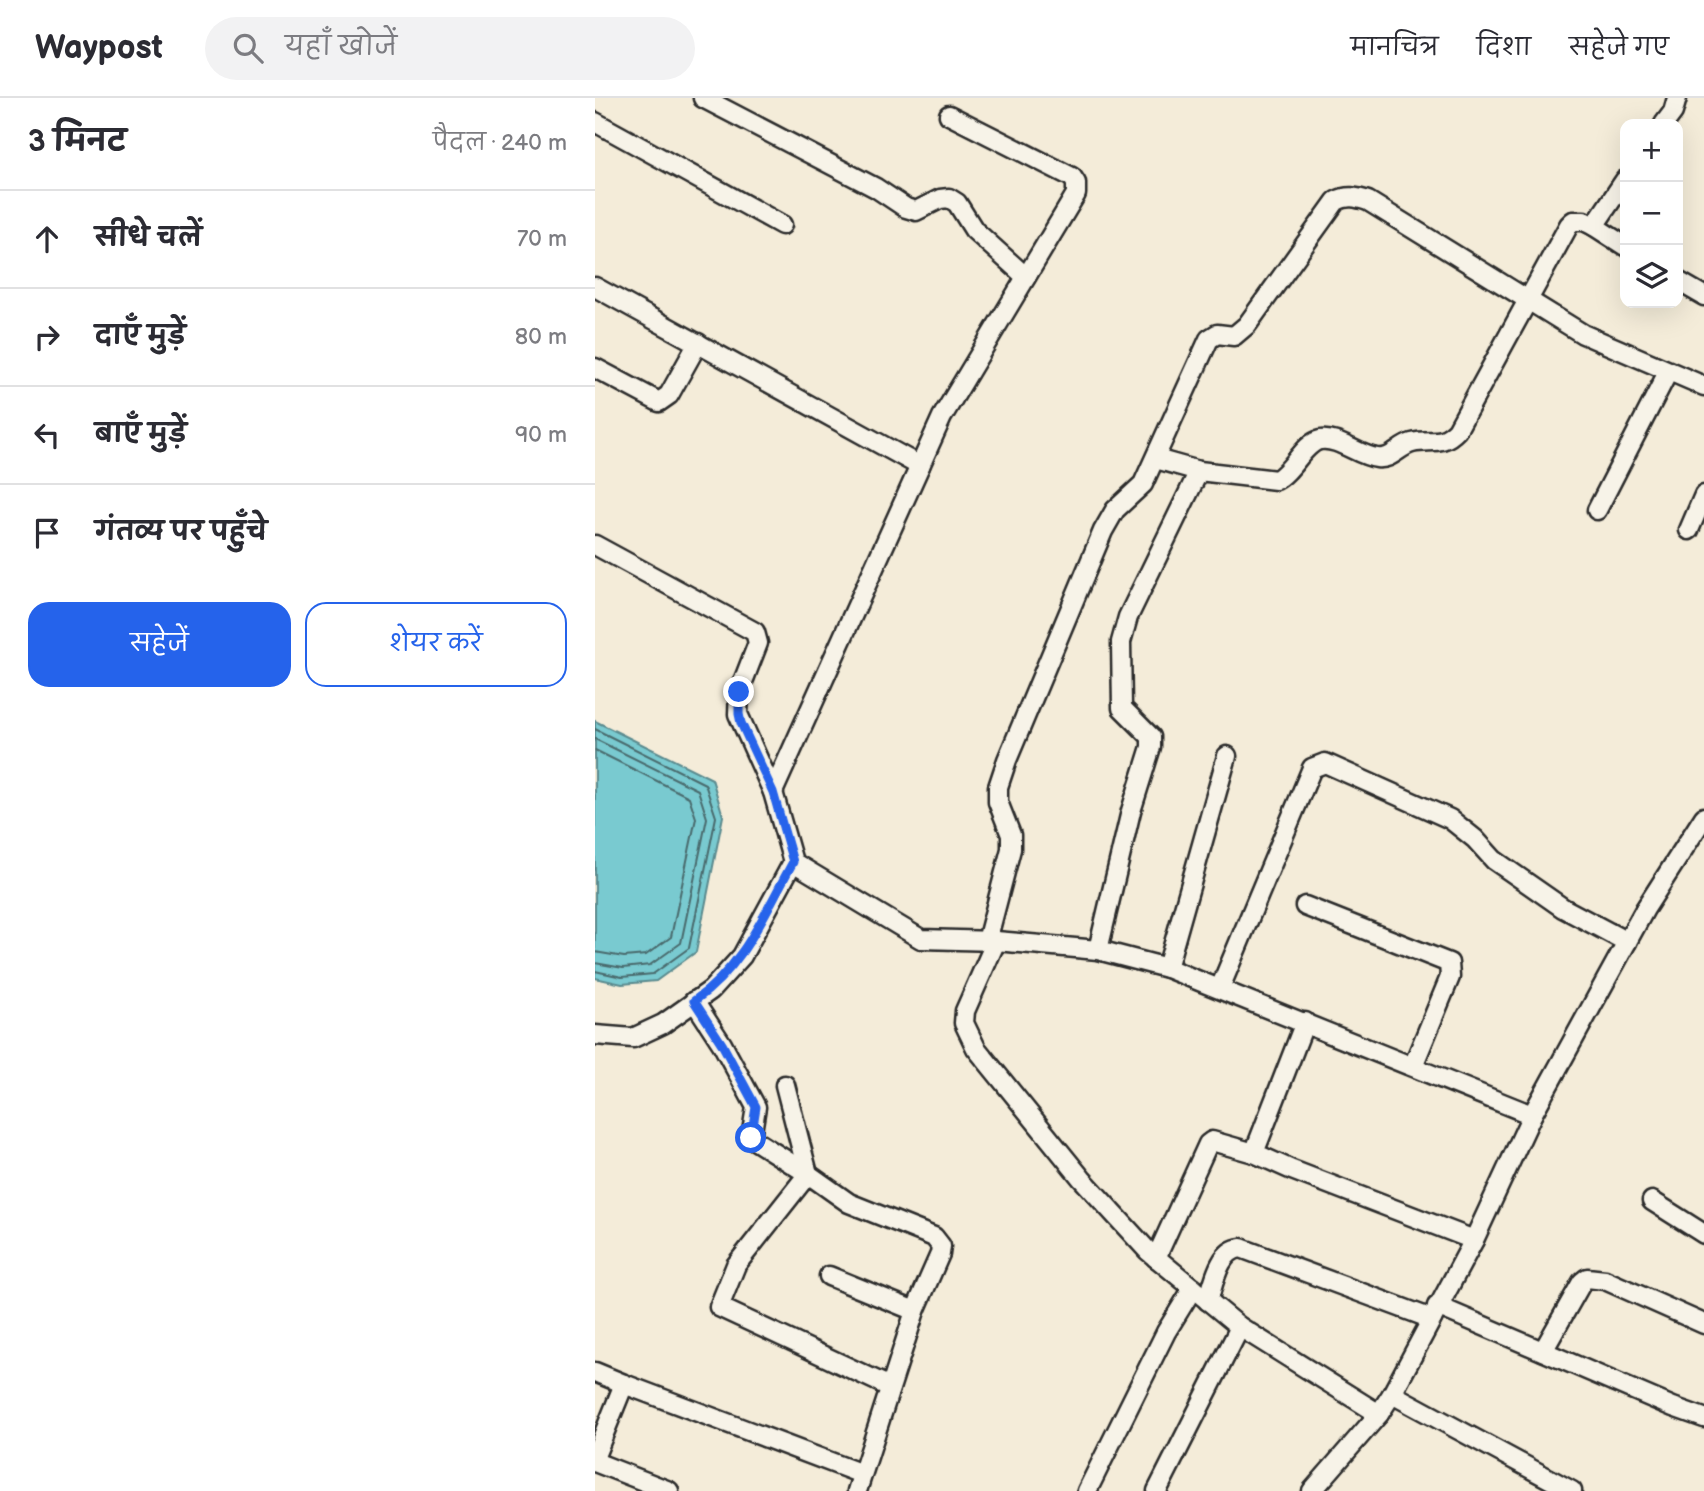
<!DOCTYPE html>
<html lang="hi">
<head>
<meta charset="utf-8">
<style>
  body { margin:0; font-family:"Balsamiq Sans","Playpen Sans Deva",sans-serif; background:#f2f2f3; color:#2b2b33 }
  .controls { position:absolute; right:21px; top:21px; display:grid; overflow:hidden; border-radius:14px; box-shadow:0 7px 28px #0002 }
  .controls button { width:63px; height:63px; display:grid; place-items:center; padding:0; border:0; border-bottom:2px solid #e1e1e2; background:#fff; color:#2b2b33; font:35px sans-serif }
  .stop { position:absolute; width:21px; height:21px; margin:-16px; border:5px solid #2563eb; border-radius:50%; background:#fff }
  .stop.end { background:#2563eb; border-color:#fff; box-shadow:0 2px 7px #0008 }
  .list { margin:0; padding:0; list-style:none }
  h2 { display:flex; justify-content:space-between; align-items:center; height:91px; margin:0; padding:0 28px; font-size:30px }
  h2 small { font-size:23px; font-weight:400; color:#7c7c81 }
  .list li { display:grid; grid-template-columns:46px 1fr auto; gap:21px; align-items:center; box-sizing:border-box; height:98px; padding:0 28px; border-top:2px solid #e1e1e2 }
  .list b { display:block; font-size:26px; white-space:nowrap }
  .list em { font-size:23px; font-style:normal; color:#7c7c81 }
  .actions { display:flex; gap:14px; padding:21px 28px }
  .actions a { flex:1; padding:16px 0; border:2px solid #2563eb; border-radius:21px; text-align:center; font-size:24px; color:#2563eb }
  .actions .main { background:#2563eb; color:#fff }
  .icon { flex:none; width:38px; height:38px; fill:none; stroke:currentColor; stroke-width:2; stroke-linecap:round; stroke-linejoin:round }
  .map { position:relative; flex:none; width:1109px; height:1393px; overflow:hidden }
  header { display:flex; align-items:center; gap:42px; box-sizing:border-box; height:98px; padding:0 35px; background:#fff; border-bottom:2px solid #e1e1e2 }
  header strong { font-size:33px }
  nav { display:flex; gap:38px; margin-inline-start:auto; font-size:24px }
  .search { width:490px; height:63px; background:#f2f2f3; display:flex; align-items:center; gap:18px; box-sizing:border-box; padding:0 24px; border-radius:38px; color:#7c7c81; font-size:26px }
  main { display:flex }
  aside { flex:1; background:#fff }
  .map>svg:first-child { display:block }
</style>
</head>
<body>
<header>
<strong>Waypost</strong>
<div class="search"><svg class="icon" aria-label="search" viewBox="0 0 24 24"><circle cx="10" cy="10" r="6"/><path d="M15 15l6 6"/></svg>यहाँ खोजें</div>
<nav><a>मानचित्र</a><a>दिशा</a><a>सहेजे गए</a></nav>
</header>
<main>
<aside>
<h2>3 मिनट<small>पैदल · 240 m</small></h2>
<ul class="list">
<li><svg class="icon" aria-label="ahead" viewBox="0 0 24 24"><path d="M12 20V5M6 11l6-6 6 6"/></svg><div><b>सीधे चलें</b></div><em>70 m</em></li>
<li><svg class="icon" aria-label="right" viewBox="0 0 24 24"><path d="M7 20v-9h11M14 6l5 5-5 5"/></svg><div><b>दाएँ मुड़ें</b></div><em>80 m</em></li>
<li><svg class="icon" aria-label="left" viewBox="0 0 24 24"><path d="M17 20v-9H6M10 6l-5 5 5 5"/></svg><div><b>बाएँ मुड़ें</b></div><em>90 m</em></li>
<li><svg class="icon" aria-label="arrive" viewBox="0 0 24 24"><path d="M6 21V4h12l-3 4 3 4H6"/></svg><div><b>गंतव्य पर पहुँचे</b></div></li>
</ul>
<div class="actions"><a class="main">सहेजें</a><a>शेयर करें</a></div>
</aside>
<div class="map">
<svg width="1109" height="1393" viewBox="0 0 1109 1393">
  <rect width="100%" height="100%" fill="#f4ecd9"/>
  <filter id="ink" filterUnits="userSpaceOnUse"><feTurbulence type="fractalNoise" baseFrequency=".0143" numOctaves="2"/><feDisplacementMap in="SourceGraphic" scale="14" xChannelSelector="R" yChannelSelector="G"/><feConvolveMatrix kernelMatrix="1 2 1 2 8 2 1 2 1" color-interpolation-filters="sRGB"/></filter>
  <g filter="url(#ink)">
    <!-- water -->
    <path fill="#79cad0" stroke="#5a8a8e" stroke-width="2" d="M0,623L117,681L128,718L101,854L61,883L27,886L0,880Z"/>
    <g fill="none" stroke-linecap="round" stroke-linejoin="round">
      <!-- shore -->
      <g stroke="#4a6b6d" stroke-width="2">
        <path d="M0,631L110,686L121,719L94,850L58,876L27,879L0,873"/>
        <path d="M0,641L103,692L112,720L86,845L55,867L28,870L0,865"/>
        <path d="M0,652L94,699L101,720L76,839L51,857L29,859L0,854"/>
      </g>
      <!-- minor casing -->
      <g stroke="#2b2b2b" stroke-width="23">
        <g id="minor">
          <path d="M108,0L281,90L311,110L321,113L345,101L354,100L362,105L379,132L431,179"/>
          <path d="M0,24L187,127"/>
          <path d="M1069,26L1078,14L1082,0"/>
          <path d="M999,128L1030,82"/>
          <path d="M1083,183L1109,198"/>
          <path d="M0,189L325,368"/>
          <path d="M0,270L64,304L74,297L103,245"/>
          <path d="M561,361L604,373L681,382C697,374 709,345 725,342C744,339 763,358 782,360C797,362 803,349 817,345C836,340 846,349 862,332L974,127L978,123H989L999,128L1030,148"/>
          <path d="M1002,412L1073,274"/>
          <path d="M1094,432L1109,397"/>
          <path d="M0,447L160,534L163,545L144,594L143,616L178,694L198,764L326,841L401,843L503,852L572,870L937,1017"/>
          <path d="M178,694L347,319L481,96V85L477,79L354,17"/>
          <path d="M710,808L854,865L855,879L818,968"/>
          <path d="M392,843L416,751V737L403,704V689L412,662L508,433L520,412L548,386L614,241L622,236L639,238L652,227L741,103C752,97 761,99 773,103L988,236L1109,288"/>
          <path d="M401,843L370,913L369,925L381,950L487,1081L553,1153L645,1229L784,1316"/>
          <path d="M503,852L536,713L556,649V639L527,610L526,544L533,519L604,373"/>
          <path d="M572,870L632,658"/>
          <path d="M625,890L717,670L730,665L855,721L880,741L899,762L968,810L1032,844"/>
          <path d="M99,903L127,946L161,1009L156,1040L213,1076"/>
          <path d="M710,924L659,1055L697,1072L879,1142"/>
          <path d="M0,937L38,940L68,926L116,892L147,858L198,764"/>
          <path d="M190,987L213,1076"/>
          <path d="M1057,1103L1109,1136"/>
          <path d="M561,1160L613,1046L617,1043L659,1055"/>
          <path d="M234,1178L320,1213L262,1393"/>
          <path d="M613,1203C619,1185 624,1152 646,1150L837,1221"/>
          <path d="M842,1208L1078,1309L1109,1320"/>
          <path d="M948,1253L987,1184L992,1180L1010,1182L1109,1226"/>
          <path d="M0,1274L29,1286L0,1358"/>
          <path d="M29,1286L267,1376"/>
          <path d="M295,1289L124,1209L141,1167L213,1076L254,1105L339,1139L346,1148L345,1156L320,1213"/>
          <path d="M797,1296L977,1393"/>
          <path d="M0,1364L74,1393"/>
          <path d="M492,1393L571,1234L598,1190"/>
          <path d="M562,1393L645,1229"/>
          <path d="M717,1393L784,1316L797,1296L879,1142L937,1017L1050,811L1109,719"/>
        </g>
      </g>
      <!-- minor -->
      <use href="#minor" stroke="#f7f3e8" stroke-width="18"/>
    </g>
  </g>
  <g fill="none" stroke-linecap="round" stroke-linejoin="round" filter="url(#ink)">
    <!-- route -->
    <path stroke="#2563eb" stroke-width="9" d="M144,594V616L146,625L178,694L198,764C169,816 149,868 99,903L127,946L161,1009L156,1040"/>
  </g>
</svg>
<div class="controls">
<button>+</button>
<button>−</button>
<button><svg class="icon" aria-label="layers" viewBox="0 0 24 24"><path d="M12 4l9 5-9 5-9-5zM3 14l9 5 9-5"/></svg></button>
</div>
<div class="stop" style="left:156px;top:1040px"></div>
<div class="stop end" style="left:144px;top:594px"></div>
</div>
</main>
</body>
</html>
